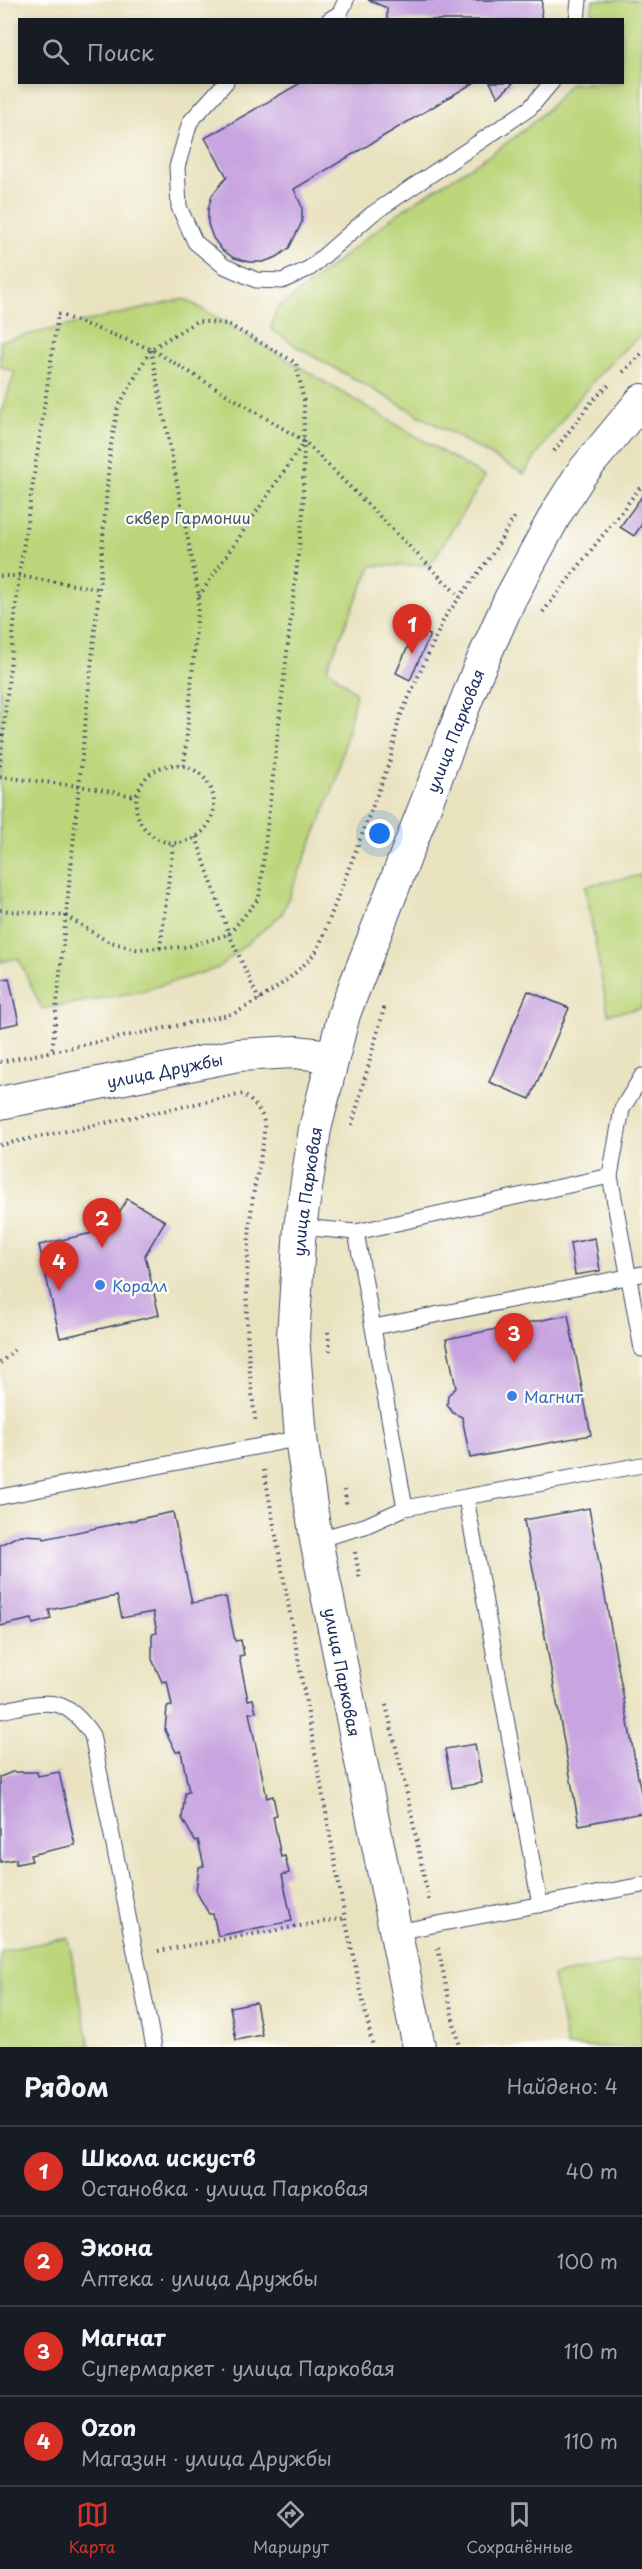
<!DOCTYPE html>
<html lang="ru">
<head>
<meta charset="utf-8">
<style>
  body { margin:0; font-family:"Playpen Sans",sans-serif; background:#242831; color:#f1f3f6 }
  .you { position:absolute; left:380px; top:834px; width:21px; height:21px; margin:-15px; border:4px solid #fff; border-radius:50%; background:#1a73e8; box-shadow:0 0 0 9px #1a73e833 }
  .badge { display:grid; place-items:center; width:39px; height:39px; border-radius:50%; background:#d93025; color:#fff; font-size:20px; font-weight:700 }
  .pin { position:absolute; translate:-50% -50px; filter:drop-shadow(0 2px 3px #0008) }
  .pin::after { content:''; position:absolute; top:32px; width:21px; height:18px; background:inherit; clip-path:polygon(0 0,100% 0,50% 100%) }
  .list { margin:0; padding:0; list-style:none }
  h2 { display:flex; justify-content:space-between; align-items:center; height:78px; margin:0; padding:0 24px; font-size:26px }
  h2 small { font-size:20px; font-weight:400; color:#9ea1a6 }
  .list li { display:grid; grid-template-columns:39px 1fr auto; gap:18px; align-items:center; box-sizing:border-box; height:90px; padding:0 24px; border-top:2px solid #363941 }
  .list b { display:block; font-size:22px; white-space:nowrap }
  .list p { margin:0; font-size:20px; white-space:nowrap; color:#9ea1a6 }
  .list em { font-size:20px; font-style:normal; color:#9ea1a6 }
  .icon { flex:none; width:33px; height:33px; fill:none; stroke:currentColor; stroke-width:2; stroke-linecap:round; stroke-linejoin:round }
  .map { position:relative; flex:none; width:642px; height:2047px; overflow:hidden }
  .search { position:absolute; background:#171b24; box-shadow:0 3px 9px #0003; left:18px; right:18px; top:18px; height:66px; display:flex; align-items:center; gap:15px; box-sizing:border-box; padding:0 21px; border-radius:0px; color:#9ea1a6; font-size:22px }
  .sheet { height:438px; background:#171b24 }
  nav { display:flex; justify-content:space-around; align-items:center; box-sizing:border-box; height:84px; border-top:2px solid #363941; background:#171b24; font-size:16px; color:#9ea1a6 }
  nav a { display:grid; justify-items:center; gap:3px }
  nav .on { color:#d93025 }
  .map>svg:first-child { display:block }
</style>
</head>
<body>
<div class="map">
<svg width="642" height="2047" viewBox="0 0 642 2047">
  <rect width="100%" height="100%" fill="#fdfcf7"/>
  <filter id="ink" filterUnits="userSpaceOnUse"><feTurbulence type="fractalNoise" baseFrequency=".0167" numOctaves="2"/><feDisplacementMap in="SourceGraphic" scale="12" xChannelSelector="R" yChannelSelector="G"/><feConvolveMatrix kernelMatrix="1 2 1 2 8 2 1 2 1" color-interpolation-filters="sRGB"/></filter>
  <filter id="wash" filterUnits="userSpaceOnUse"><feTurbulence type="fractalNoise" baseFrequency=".008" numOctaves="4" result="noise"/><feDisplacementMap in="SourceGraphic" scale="24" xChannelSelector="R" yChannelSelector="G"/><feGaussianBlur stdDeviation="1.35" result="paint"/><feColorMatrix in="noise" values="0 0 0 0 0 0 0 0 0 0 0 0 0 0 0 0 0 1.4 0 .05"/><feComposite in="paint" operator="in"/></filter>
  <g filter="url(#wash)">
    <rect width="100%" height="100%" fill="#e9e2bf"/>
    <!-- green -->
    <g fill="#bcd57a" stroke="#6c826c" stroke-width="1.5">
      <path d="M593,0H642V334C593,374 559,422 524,474L299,348L271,329L276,309C318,280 355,245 396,215C455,172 526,143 570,83L622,82V20L591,19Z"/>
      <path d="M185,299L485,477L430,565L371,566L327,668L356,693L336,782L282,914L218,968L138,992L42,1009L18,958L0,962V417L15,372L0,366V341Z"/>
      <path d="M642,875V1008L608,1014L585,886Z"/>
      <path d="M68,1938L90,2047H0V1951Z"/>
      <path d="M642,1958V2047H567L553,1976Z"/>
    </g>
    <g id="blocks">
      <!-- building -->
      <g fill="#c8a4e0">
        <path d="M368,0H542L541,20H387V8Z"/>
        <path d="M302,82H475L294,189L302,207V222L289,248L277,257L263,262H249L234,258L222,250L213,238L208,224V209L212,195L227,177L205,138Z"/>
        <path d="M490,82H514L498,97Z"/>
        <path d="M642,496V524L634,536L620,527Z"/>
        <path d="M416,629L430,635L410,680L396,673Z"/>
        <path d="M9,978L19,1023L0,1027V980Z"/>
        <path d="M528,991L569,1008L530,1099L489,1082Z"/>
        <path d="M127,1199L165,1221L145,1255L159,1315L60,1338L39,1245L110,1229Z"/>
        <path d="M595,1238L600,1271L575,1275L570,1243Z"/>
        <path d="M568,1315L591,1435L470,1458L462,1417L453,1413L447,1405L448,1395L456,1388L446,1339Z"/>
        <path d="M589,1508L642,1799V1813L579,1825L524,1520Z"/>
        <path d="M173,1512L192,1603L226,1597L235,1641L241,1640L244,1655L239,1656L248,1700L253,1699L256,1712L249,1713L267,1798L273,1796L277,1815L273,1816L281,1857L285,1856L289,1873L282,1875L292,1921L218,1936L213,1914H209L196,1891L199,1867L204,1866L198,1840L195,1841L182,1818L185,1793L189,1792L181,1751L176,1752L165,1730L167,1707L172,1706L167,1681L162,1682L152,1659V1634L157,1633L153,1612L122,1618L117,1596L49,1610L51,1619L33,1624L32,1619L0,1626V1545L20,1535L43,1536L44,1539Z"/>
        <path d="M475,1744L482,1783L452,1788L445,1749Z"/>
        <path d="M12,1772H37L38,1776L59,1772L75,1845L30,1855L32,1861L16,1864V1859L0,1862V1777Z"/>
        <path d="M256,2002L262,2035L236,2040L230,2007Z"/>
      </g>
    </g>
  </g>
  <g filter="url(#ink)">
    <use href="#blocks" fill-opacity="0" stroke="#3a4a6d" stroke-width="1.5"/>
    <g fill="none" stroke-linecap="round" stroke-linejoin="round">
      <!-- service casing -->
      <g stroke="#3a4a6d" stroke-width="17">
        <g id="service">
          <path d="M329,20L340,13L346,0"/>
          <path d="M577,20L579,0"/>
          <path d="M226,82L190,122L177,167L179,207L195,242L224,266L256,280L282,281L310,268L372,214L530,108L552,82"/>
          <path d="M642,1076L622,1109L610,1176L642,1349"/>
          <path d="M300,1227L356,1232L610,1176"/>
          <path d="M356,1232L405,1508"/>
          <path d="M374,1327L642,1274"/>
          <path d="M0,1497L301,1438"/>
          <path d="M466,1498L540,1905"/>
          <path d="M316,1540L365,1526L405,1508L642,1465"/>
          <path d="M0,1711C45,1702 63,1692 92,1735L154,2047"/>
          <path d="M396,1932L642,1885"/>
        </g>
      </g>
      <!-- minor casing -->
      <g stroke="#3a4a6d" stroke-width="34">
        <g id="minor">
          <path id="s1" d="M0,1103L238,1055L295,1052L332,1056"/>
          <path id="s2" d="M419,2047L316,1540L301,1438L293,1337L300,1227L315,1129L344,1014L477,673L510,599L557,512L581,474L642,400"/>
        </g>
      </g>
      <!-- path -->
      <g stroke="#3a4a6d" stroke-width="4" stroke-dasharray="1.5 4.5" stroke-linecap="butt">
        <path d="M151,350L199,596L184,767"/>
        <path d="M623,372L642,353"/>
        <path d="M554,451L593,400L609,385"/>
        <path d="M0,576H19L99,589"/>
        <path d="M199,596L304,442"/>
        <path d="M543,612L642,485"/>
        <circle cx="175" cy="804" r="39"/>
        <path d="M0,766L19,576L58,314L151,349L304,441L460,597"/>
        <path d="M0,777L79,786L135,796"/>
        <path d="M196,837L229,934L259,1000"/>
        <path d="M0,910L66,916L107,941L136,949L187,947L229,934L259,898L303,512L304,401L296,363L228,324L197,321L151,349L118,407L110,450L99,589L52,1052"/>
        <path d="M160,948L173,845"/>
        <path d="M0,1062L233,1014C265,997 295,978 318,949L390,761L399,719L445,617L491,556L515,516"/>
        <path d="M352,1125L385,1005"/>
        <path d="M0,1145L243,1094C252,1102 263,1110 264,1123C266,1142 254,1183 252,1204C244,1277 245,1352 256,1424"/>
        <path d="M328,1332L330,1351"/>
        <path d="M0,1363L14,1350"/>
        <path d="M264,1470L345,1918L373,2047"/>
        <path d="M344,1490L347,1506"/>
        <path d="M355,1552L360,1580"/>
        <path d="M386,1705L408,1798L429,1902"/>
        <path d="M438,1948L459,2047"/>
        <path d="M158,1951L345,1918"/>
      </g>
      <!-- service -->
      <use href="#service" stroke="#fff" stroke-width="15"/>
      <!-- minor -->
      <use href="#minor" stroke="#fff" stroke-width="32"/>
    </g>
  </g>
  <!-- markers -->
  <g fill="#3f7fe0" stroke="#fdfcf7" stroke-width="2">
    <circle cx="100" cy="1285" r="6"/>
    <circle cx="512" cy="1396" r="6"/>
  </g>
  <g text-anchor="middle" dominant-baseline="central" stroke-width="4.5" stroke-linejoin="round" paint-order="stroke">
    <!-- park labels -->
    <g font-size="16" fill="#435865" stroke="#fdfcf7">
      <text x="188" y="517">сквер Гармонии</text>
    </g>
    <!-- street labels -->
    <g font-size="16" fill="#1b2f5e" stroke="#fdfcf7">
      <text stroke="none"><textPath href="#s2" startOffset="1354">улица Парковая</textPath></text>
      <text stroke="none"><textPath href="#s1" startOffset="168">улица Дружбы</textPath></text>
      <text stroke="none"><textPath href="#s2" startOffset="868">улица Парковая</textPath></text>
      <text transform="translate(343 1672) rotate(79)">улица Парковая</text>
    </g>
    <!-- shop labels -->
    <g font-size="16" fill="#366cbe" stroke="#fdfcf7" text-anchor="start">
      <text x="112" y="1285">Коралл</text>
      <text x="524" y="1396">Магнит</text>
    </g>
  </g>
</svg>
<div class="you"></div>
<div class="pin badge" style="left:412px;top:654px">1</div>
<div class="pin badge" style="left:102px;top:1248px">2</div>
<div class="pin badge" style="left:514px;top:1363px">3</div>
<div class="pin badge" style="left:59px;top:1291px">4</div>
<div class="search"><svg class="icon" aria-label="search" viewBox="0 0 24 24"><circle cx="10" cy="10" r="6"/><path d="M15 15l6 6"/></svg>Поиск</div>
</div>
<section class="sheet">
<h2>Рядом<small>Найдено: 4</small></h2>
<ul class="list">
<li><span class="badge">1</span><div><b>Школа искуств</b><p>Остановка · улица Парковая</p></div><em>40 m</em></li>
<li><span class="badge">2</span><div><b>Экона</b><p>Аптека · улица Дружбы</p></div><em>100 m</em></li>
<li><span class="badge">3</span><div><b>Магнат</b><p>Супермаркет · улица Парковая</p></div><em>110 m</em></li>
<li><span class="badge">4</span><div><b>Ozon</b><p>Магазин · улица Дружбы</p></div><em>110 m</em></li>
</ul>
</section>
<nav>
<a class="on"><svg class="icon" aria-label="map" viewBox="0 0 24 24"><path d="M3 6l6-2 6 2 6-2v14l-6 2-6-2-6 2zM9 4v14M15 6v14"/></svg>Карта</a>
<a><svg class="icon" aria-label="directions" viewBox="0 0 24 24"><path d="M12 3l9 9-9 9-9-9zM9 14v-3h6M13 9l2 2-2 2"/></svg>Маршрут</a>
<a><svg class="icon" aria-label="saved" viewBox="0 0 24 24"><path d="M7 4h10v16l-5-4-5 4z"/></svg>Сохранённые</a>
</nav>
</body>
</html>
